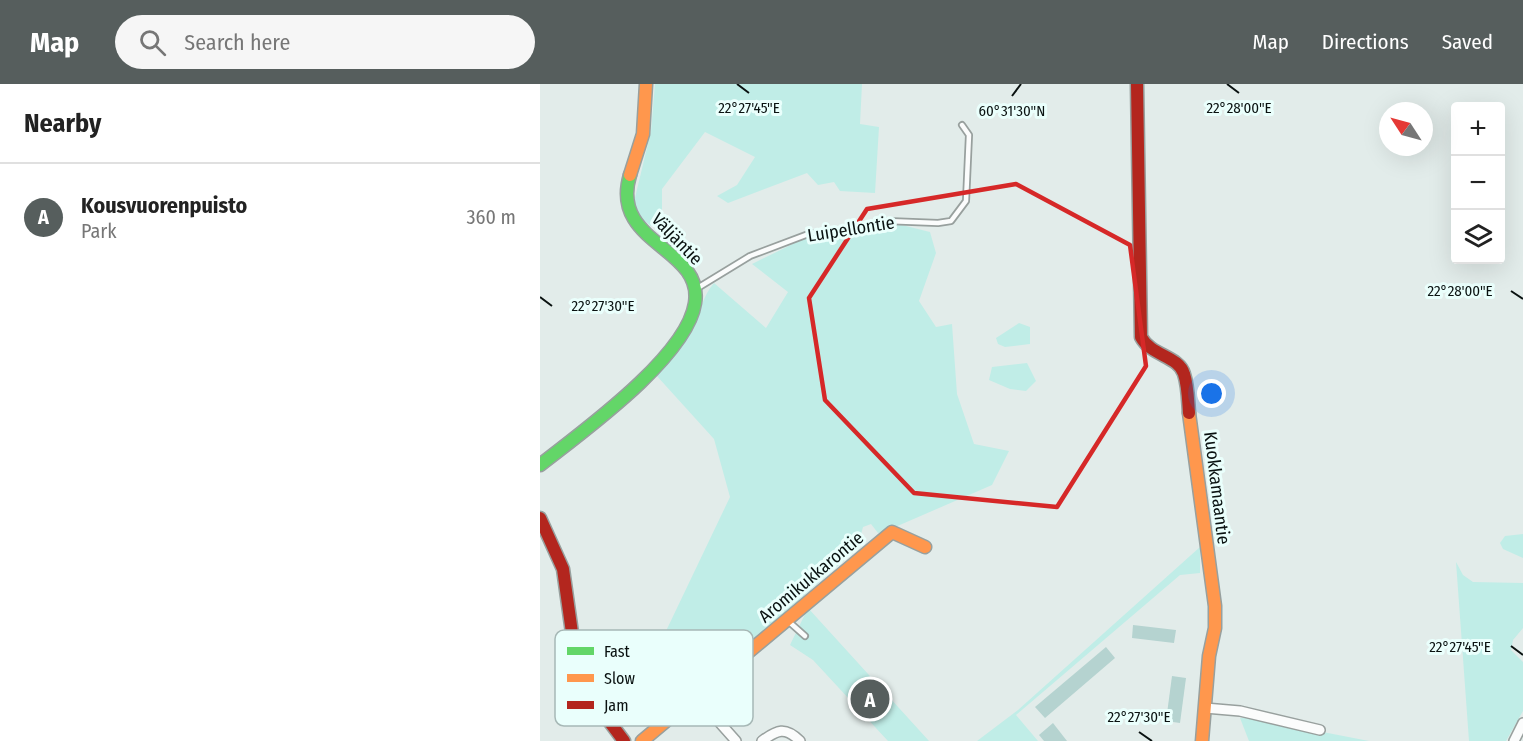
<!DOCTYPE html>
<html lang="en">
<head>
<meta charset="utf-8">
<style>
  body { margin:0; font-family:"Fira Sans Condensed",sans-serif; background:#f6f6f6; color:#222 }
  .controls { position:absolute; right:18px; top:18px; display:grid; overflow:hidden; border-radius:6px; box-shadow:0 6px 24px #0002 }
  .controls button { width:54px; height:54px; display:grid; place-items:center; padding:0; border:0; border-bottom:2px solid #e0e0e0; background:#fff; color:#222; font:30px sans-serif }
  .compass { position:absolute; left:839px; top:18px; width:54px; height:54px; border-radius:50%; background:#fff; box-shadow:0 6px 24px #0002; rotate:306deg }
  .you { position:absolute; left:672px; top:310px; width:21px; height:21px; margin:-15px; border:4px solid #fff; border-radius:50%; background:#1a73e8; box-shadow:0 0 0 9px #1a73e833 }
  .badge { display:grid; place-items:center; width:39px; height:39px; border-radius:50%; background:#565e5d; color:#fff; font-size:20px; font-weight:700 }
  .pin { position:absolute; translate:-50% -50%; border:3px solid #fff; box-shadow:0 2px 6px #0006 }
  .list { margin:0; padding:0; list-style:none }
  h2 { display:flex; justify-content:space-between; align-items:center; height:78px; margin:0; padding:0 24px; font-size:26px }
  h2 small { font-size:20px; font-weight:400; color:#767676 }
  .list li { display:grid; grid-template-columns:39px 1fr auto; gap:18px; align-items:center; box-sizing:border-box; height:108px; padding:0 24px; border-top:2px solid #e0e0e0 }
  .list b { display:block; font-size:22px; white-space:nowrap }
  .list p { margin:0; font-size:20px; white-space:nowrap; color:#767676 }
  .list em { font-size:20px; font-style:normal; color:#767676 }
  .icon { flex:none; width:33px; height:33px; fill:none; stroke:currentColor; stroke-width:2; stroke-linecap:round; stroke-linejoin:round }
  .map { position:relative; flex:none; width:983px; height:657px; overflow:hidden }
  header { display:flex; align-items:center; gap:36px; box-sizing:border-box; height:84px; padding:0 30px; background:#565e5d; color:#fff }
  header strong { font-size:28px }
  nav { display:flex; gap:33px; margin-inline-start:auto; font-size:21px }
  .search { width:420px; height:54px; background:#f6f6f6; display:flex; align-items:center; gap:15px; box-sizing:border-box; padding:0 21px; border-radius:33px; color:#767676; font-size:22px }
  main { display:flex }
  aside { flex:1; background:#fff }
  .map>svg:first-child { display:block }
</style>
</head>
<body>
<header>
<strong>Map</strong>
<div class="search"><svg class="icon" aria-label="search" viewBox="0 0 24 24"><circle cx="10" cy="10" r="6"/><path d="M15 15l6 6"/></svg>Search here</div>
<nav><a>Map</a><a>Directions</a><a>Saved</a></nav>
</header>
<main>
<aside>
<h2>Nearby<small></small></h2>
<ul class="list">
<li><span class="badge">A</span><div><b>Kousvuorenpuisto</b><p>Park</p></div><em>360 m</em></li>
</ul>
</aside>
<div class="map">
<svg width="983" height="657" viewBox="0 0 983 657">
  <rect width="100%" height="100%" fill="#e2ecea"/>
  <!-- green -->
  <g fill="#c0ede7">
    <path d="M115,0H322L320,40L339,43L335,109L300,107L294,98L278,101L267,89L188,119L177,112L197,101L215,73L165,48L122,105V129L111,142L102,135L94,118L111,47Z"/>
    <path d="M358,140L390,148L396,169L379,217L396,243L412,240L417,310L434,360L469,367L452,401L346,447L338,449L331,440L323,443L317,465L237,535L115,634L82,603L126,547L190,413L174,355L116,291C131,276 145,262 154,242C161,227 162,213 174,199L226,244L248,208L212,180L269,152H313Z"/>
    <path d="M479,239L490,243V260L465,263L458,260L456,254Z"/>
    <path d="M487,279L496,297L486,307L470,305L449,296L452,283Z"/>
    <path d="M983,450V474L963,465L960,459L965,452Z"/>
    <path d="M660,463V489L640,491L476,631L498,657H437L478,626Z"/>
    <path d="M916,478L923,491L933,498L983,499V544L973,556L971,566L983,578V627L966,657H929Z"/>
    <path d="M268,524L389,657H348L273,576L250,561Z"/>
    <path d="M700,634H710L829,657H709Z"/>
  </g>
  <!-- building -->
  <g fill="#b5d3d0">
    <path d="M593,541L636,546L634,559L592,554Z"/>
    <path d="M566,563L575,574L505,634L495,623Z"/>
    <path d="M632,592L646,594L640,639L626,637Z"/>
    <path d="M513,639L527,657H504L499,651Z"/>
  </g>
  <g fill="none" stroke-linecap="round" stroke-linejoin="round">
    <!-- lane casing -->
    <g stroke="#98a09e" stroke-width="8">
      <g id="lane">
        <path d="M156,205L210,172L271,149H313L335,144L347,137L398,139L411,137L426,117L429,51L422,41"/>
        <path d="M247,536L265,552"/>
      </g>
    </g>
    <!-- street casing -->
    <g stroke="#98a09e" stroke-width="12">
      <g id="street">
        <path d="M156,612L196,657"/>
        <path d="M665,624L700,627L780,646"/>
        <path d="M222,657C237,646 245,642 260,657"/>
        <path d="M974,657L983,639"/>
      </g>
    </g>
    <!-- fast casing -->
    <g stroke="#98a09e" stroke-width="15">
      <path id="fast" d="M0,381C42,348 147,273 155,219C164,163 69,160 90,91"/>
    </g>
    <!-- slow casing -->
    <g stroke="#98a09e" stroke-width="15">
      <g id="slow">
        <path d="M90,91L103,50L106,0"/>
        <path d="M649,329L675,522V544L669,572L662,657"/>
        <path d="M102,657L352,448L385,463"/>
      </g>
    </g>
    <!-- jam casing -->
    <g stroke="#98a09e" stroke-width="15">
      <g id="jam">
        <path d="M597,0L601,253C611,272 639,272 644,290C648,302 648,316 649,329"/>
        <path d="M0,434L23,485L34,563L42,589L60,625L84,657"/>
      </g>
    </g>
    <!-- lane -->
    <use href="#lane" stroke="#fbfcfc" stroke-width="4.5"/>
    <!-- street -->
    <use href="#street" stroke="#fbfcfc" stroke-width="9"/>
    <!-- fast -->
    <use href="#fast" stroke="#63d668" stroke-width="12"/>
    <!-- slow -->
    <use href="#slow" stroke="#ff974d" stroke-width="12"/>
    <!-- jam -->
    <use href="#jam" stroke="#b3261e" stroke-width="12"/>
  </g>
  <!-- marked area -->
  <path fill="none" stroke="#d62828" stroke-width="4.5" stroke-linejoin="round" d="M476,100L590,161L606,282L517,423L374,409L285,316L269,214L327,125Z"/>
  <!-- ticks -->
  <path fill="none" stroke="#0a1211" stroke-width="2" d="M197,0L209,9M687,0L699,9M472,12L481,0M971,207L983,215M0,213L12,222M971,562L983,571M599,648L612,657"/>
  <g text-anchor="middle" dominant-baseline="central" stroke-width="6" stroke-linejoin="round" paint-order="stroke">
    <!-- street labels -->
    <g font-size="18" fill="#0a1211" stroke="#eafffc">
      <text transform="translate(311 145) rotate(-9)">Luipellontie</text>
      <text transform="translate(137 155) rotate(46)">Väljäntie</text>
      <text transform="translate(677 404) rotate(83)">Kuokkamaantie</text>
      <text transform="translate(271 493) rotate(-40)">Aromikukkarontie</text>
    </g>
  </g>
  <!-- legend -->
  <rect x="15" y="546" width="198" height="96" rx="9" fill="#eafffc" stroke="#a7b8b6" stroke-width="1.5"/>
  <rect x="27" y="563" width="27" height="8" fill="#63d668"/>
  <rect x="27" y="590" width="27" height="8" fill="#ff974d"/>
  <rect x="27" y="617" width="27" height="8" fill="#b3261e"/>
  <g font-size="16" fill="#0a1211">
    <text x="64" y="573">Fast</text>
    <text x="64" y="600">Slow</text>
    <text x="64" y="627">Jam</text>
  </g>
  <g font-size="15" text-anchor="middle" fill="#0a1211" stroke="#eafffc" stroke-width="6" stroke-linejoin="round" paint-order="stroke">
    <text x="209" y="29">22°27'45"E</text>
    <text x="699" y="29">22°28'00"E</text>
    <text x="472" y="32">60°31'30"N</text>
    <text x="920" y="212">22°28'00"E</text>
    <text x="63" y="227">22°27'30"E</text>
    <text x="920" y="568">22°27'45"E</text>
    <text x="599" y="638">22°27'30"E</text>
  </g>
</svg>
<div class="controls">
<button>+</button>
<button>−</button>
<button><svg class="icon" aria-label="layers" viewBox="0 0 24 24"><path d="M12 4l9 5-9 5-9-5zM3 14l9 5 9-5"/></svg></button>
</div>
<svg class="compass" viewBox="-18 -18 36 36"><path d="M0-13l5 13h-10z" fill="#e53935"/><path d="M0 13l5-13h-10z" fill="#767676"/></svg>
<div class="you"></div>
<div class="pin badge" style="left:330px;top:615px">A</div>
</div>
</main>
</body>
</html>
